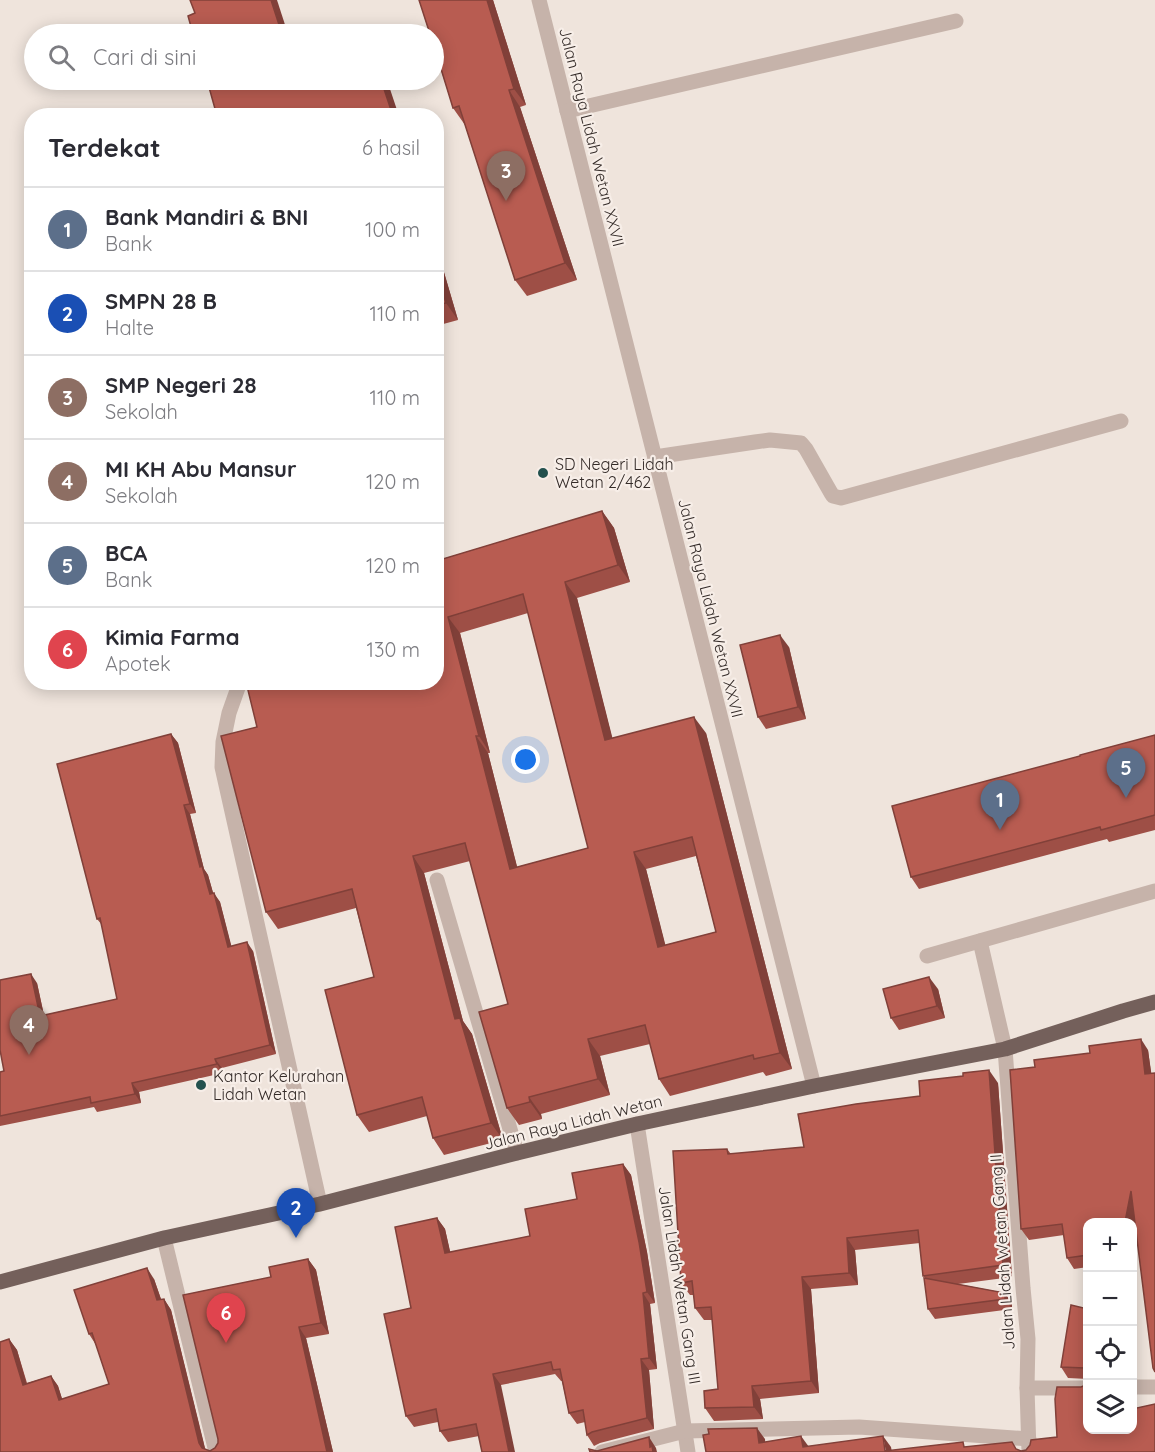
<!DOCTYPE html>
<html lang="id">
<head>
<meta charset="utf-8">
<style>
  body { margin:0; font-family:Quicksand,sans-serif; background:#f7f7f7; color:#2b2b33 }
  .controls { position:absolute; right:18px; bottom:18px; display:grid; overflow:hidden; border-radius:12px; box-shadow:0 3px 15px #0003 }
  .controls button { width:54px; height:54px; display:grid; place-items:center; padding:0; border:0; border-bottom:2px solid #e1e1e2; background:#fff; color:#2b2b33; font:30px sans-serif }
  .you { position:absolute; left:526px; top:760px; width:21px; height:21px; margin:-15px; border:4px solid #fff; border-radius:50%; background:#1a73e8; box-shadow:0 0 0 9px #1a73e833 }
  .badge { display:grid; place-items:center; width:39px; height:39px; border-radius:50%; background:#b45309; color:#fff; font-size:20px; font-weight:700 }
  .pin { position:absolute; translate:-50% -50px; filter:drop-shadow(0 2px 3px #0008) }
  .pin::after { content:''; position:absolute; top:32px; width:21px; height:18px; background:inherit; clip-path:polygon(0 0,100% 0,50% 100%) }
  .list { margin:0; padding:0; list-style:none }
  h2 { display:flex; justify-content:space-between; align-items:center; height:78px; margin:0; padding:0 24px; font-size:26px }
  h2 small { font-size:20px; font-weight:400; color:#7c7c81 }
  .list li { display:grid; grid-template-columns:39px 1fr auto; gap:18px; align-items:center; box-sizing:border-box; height:84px; padding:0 24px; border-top:2px solid #e1e1e2 }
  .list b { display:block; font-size:22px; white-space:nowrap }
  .list p { margin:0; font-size:20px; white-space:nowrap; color:#7c7c81 }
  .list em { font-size:20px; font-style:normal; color:#7c7c81 }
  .icon { flex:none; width:33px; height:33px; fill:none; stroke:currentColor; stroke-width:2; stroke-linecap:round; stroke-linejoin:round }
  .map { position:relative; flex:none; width:1155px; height:1452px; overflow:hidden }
  .search { position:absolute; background:#fff; box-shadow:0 3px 15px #0003; left:24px; top:24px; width:420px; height:66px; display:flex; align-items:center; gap:15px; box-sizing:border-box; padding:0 21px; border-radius:33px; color:#7c7c81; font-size:22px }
  .panel { position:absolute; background:#fff; box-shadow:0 3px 15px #0003; left:24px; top:108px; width:420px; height:582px; border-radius:24px }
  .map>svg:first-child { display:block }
</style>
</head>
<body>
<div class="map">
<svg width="1155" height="1452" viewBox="0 0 1155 1452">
  <rect width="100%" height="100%" fill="#efe4dc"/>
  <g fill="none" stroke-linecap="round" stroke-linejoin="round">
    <!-- minor -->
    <g stroke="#c6b3aa" stroke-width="15">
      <path d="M539,0L814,1086"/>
      <path d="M567,111L956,21"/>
      <path d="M655,457L755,442L770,440L801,443L806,449L831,493L833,496L841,498L1121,421"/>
      <path d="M240,682L229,713L223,742L222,767L320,1204"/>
      <path d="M437,880L517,1153"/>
      <path d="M980,941L1005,1049L1023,1288L1028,1339L1027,1388L1029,1452"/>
      <path d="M927,956L1155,891"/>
      <path d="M637,1124L688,1452"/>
      <path d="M164,1238L216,1452"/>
      <path d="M1132,1387H1155"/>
      <path d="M1027,1388H1088"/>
      <path d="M602,1452L685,1431L859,1427L1029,1439"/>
    </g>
    <!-- major -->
    <path stroke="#74605b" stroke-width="15" d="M0,1282L164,1238L320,1204L517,1153L637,1124L814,1086L1005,1049L1123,1011L1155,1002"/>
  </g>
  <!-- wall -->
  <g fill="#9e4f46" fill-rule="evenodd">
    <path d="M419,0H493L526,105L520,107L577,280L527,296L515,280L465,125L453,108Z"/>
    <path d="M436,245L458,320L436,326Z"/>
    <path d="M602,511L614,528L630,582L577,598L612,738L706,733L792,1069L766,1076L763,1072L670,1096L659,1079L650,1044L600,1056L610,1095L541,1114L542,1119L519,1125L507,1108L508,1004L470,861L424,873L463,1021L472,1034L503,1140L444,1155L433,1138L427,1116L369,1132L357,1115L374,977L356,908L278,929L266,912L257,727L436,682V561ZM528,613L588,848L517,867L488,753H490L460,633ZM696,856L716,932L665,945L646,869Z"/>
    <path d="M789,647L806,719L766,729L758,717Z"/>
    <path d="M171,734L178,743L196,813L190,814L204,869L208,875L213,893L220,902L231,946L253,951L276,1054L222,1068L223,1073L139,1092L141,1103L97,1112L94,1107L0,1126V1072L4,1071L37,983L44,1015L117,999L102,925L97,919Z"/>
    <path d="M1155,735V830L1109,842L1107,839L919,889L911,877L1080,756Z"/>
    <path d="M938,989L945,1018L899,1030L891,1018Z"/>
    <path d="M1148,1050L1151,1073L1132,1235V1222H1088V1267L1074,1269L1067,1258L1064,1235L1029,1240L1021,1229L1035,1067Z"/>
    <path d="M998,1083L1012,1277L958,1284L1005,1293L1012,1304V1309L935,1319L928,1309L925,1278L923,1276L920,1243L855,1250L858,1285L811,1289L819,1393L760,1399L763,1419L714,1421L705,1408L718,1389L712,1320H704L695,1308L694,1295H690L681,1283L727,1149L731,1154L804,1147L920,1096Z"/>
    <path d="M623,1164L631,1175L647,1252L655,1303L650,1304L657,1369L649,1370L654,1429L600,1443L594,1446L587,1435L585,1422L577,1424L569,1413L562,1381H561L555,1374L501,1385L479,1436L448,1442L440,1431L438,1422L414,1427L406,1416L411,1308L437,1218L445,1229L450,1252L530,1236Z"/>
    <path d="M308,1259L316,1270L329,1334L306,1338L333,1452H0L9,1339L17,1350L27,1383L51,1376L58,1386L62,1399L109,1384L96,1345L89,1334L154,1279L161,1299H164L171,1310L205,1449L210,1451L215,1448L218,1443L271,1277Z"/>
    <path d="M1088,1309V1379L1068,1378L1061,1367Z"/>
  </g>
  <!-- shaded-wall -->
  <g fill="#814039">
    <path d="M271,0H277L288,34H282Z"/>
    <path d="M487,0H493L526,105L514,89Z"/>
    <path d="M381,80H387L399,116H393Z"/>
    <path d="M509,90L520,107L577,280L565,263Z"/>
    <path d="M436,245L458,320L446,303L436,270Z"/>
    <path d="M602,511L614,528L630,582L618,565Z"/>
    <path d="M565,582L577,598L617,756L605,740Z"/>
    <path d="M448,617L460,633L490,753L479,736Z"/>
    <path d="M780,635L789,647L806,719L798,707Z"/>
    <path d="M694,717L706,733L792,1069L780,1053Z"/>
    <path d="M171,734L178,743L196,813L190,804Z"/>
    <path d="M476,736L488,753L522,886L510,869Z"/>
    <path d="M184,805L190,814L204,869L208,875L216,903L210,894L200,867Z"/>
    <path d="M634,852L646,869L670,963L658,947Z"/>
    <path d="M413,856L424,873L463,1021L472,1034L503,1140L491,1123L455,1019Z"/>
    <path d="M214,893L220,902L234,956L228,947Z"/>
    <path d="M247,942L253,951L276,1054L270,1045Z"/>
    <path d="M31,974L37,983L46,1025L40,1016Z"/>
    <path d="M929,977L938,989L945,1018L937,1006Z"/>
    <path d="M588,1039L600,1056L610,1095L598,1079Z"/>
    <path d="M1141,1039L1148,1050L1153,1085L1145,1074Z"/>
    <path d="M215,1059L222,1068L223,1073L217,1064Z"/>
    <path d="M989,1070L998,1083L1012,1277L1003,1265Z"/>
    <path d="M132,1083L139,1092L141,1103L135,1094Z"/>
    <path d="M529,1097L541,1114L542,1119L530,1102Z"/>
    <path d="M623,1164L631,1175L647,1252L655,1303L647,1292Z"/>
    <path d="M1131,1191L1138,1202L1132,1235V1222H1125Z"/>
    <path d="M437,1218L445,1229L453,1264L445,1253Z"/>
    <path d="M847,1238L855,1250L858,1285L849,1273Z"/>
    <path d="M308,1259L316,1270L329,1334L321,1323Z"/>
    <path d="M147,1268L154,1279L165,1311L157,1300Z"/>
    <path d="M802,1277L811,1289L819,1393L811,1381Z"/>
    <path d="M643,1293L650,1304L657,1369L649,1358Z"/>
    <path d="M1005,1293L1012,1304V1309L1005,1299Z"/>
    <path d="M164,1299L171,1310L206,1452H204L199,1443Z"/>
    <path d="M299,1327L306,1338L333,1452H327Z"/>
    <path d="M9,1339L17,1350L30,1396L23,1385Z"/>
    <path d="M641,1359L649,1370L654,1429L647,1418Z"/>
    <path d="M493,1374L501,1385L515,1452H509Z"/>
    <path d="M51,1376L58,1386L66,1411L59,1400Z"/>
    <path d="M752,1386L760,1399L763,1419L754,1407Z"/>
    <path d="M757,1428L765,1439L766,1452L759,1443Z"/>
    <path d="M801,1436L809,1447H803Z"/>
    <path d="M883,1436L891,1447L892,1452H886Z"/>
    <path d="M649,1437L656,1448L657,1452H653L650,1447Z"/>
  </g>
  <!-- building -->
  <g fill="#b85c51" stroke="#814039" stroke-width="1.5" fill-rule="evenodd">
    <path d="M190,0H271L282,34H193L188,16L195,13Z"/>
    <path d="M419,0H487L514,89L509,90L565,263L515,280L459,106L453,108L434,46V34H430Z"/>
    <path d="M207,80H381L393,116H217Z"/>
    <path d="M436,270L446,303L436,305Z"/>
    <path d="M602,511L618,565L565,582L605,740L694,717L780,1053L754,1059L753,1055L659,1079L645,1025L588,1039L598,1079L529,1097L530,1102L507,1108L479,1012L508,1004L465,843L413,856L455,1019L460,1018L491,1123L433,1138L422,1097L357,1115L325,990L374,977L352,889L266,912L221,736L257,727L246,682H436V561ZM523,594L588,848L510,869L476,736H479L448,617ZM692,837L716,932L658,947L634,852Z"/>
    <path d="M780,635L798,707L758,717L740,645Z"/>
    <path d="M171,734L190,804L184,805L200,867L202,866L210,894L214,893L228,947L247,942L270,1045L215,1059L217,1064L132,1083L135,1094L91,1103L90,1097L0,1116V1072L4,1071L0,1050V980L31,974L40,1016L117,999L100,918L97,919L57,764Z"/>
    <path d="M1155,735V815L1101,830L1100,827L911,877L892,806L1080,756V755Z"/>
    <path d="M929,977L937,1006L891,1018L883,989Z"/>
    <path d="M1141,1039L1145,1074L1155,1073V1372L1153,1368L1131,1191L1125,1222H1088V1255L1067,1258L1062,1224L1021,1229L1010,1070L1035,1067L1034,1060L1090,1053L1089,1046Z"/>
    <path d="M989,1070L1003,1265L923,1276L918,1230L847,1238L849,1273L802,1277L811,1381L752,1386L754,1407L705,1408L704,1391L718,1389L711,1307L695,1308L692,1281L681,1283L673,1151L727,1149L728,1154L804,1147L798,1114L856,1104L920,1096L919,1081L963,1076V1073Z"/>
    <path d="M623,1164L639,1242L647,1292L643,1293L649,1358L641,1359L647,1418L592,1432L587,1435L583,1410L569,1413L560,1369L553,1370L551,1362L493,1374L509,1452H482L476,1424L440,1431L436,1409L406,1416L384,1314L411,1308L395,1227L437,1218L445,1253L530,1236L525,1209L577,1199L572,1173Z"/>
    <path d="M308,1259L321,1323L299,1327L327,1452H0V1342L9,1339L23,1385L51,1376L59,1400L109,1384L92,1333L89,1334L74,1290L147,1268L157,1300L164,1299L199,1443L202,1448L210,1451L215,1448L218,1443V1439L183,1295L271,1277L269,1267Z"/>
    <path d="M924,1278L1005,1293V1299L928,1309Z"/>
    <path d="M1071,1305L1088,1309V1371L1085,1368L1061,1367Z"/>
    <path d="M1088,1383V1430H1132V1409L1155,1404V1452H706L703,1435L709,1434L708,1429L757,1428L759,1443L801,1436L803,1447L883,1436L885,1451L963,1442L964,1447L1012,1442L1016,1449L1021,1451L1026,1450L1030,1445L1031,1440L1057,1437L1055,1399L1057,1387H1081L1086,1385Z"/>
    <path d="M649,1437L650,1447L652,1446L653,1452H590L589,1449L597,1451Z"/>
  </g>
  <!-- markers -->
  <g fill="#23514e" stroke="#f7eee8" stroke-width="2">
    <circle cx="543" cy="473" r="6"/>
    <circle cx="201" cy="1085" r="6"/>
  </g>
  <g text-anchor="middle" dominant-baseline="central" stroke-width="4.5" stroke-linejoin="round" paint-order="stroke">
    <!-- street labels -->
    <g font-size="16" fill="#342b28" stroke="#f7eee8">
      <text transform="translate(592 137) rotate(76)">Jalan Raya Lidah Wetan XXVII</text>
      <text transform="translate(711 608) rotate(76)">Jalan Raya Lidah Wetan XXVII</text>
      <text transform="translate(573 1122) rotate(-14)">Jalan Raya Lidah Wetan</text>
      <text transform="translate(1002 1252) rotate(-94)">Jalan Lidah Wetan Gang II</text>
      <text transform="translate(680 1285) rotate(81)">Jalan Lidah Wetan Gang III</text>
    </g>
    <!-- poi labels -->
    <g font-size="16" fill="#342b28" stroke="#f7eee8" text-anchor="start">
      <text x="555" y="464">SD Negeri Lidah<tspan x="555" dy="18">Wetan 2/462</tspan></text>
      <text x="213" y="1076">Kantor Kelurahan<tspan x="213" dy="18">Lidah Wetan</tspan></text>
    </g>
  </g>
</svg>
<div class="controls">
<button>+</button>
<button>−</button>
<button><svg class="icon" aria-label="locate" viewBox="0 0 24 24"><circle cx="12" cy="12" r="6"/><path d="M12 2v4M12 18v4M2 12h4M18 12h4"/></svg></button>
<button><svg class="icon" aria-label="layers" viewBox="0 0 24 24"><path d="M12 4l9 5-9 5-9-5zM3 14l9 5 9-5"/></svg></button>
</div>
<div class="you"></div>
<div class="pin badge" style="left:1000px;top:830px;background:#5c6f8a">1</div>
<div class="pin badge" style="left:296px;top:1238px;background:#1a4fb4">2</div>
<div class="pin badge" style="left:506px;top:201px;background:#8d6e63">3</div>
<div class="pin badge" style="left:29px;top:1055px;background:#8d6e63">4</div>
<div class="pin badge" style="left:1126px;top:798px;background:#5c6f8a">5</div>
<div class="pin badge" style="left:226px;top:1343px;background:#e0444e">6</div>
<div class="search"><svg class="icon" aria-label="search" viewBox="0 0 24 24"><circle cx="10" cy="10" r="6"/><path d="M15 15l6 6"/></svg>Cari di sini</div>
<section class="panel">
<h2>Terdekat<small>6 hasil</small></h2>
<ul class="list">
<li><span class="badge" style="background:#5c6f8a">1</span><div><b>Bank Mandiri &amp; BNI</b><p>Bank</p></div><em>100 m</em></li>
<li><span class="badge" style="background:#1a4fb4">2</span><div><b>SMPN 28 B</b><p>Halte</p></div><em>110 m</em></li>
<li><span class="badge" style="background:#8d6e63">3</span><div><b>SMP Negeri 28</b><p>Sekolah</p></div><em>110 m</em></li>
<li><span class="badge" style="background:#8d6e63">4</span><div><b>MI KH Abu Mansur</b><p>Sekolah</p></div><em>120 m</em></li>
<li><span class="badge" style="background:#5c6f8a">5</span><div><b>BCA</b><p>Bank</p></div><em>120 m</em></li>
<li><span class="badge" style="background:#e0444e">6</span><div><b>Kimia Farma</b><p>Apotek</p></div><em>130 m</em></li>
</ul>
</section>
</div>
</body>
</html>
